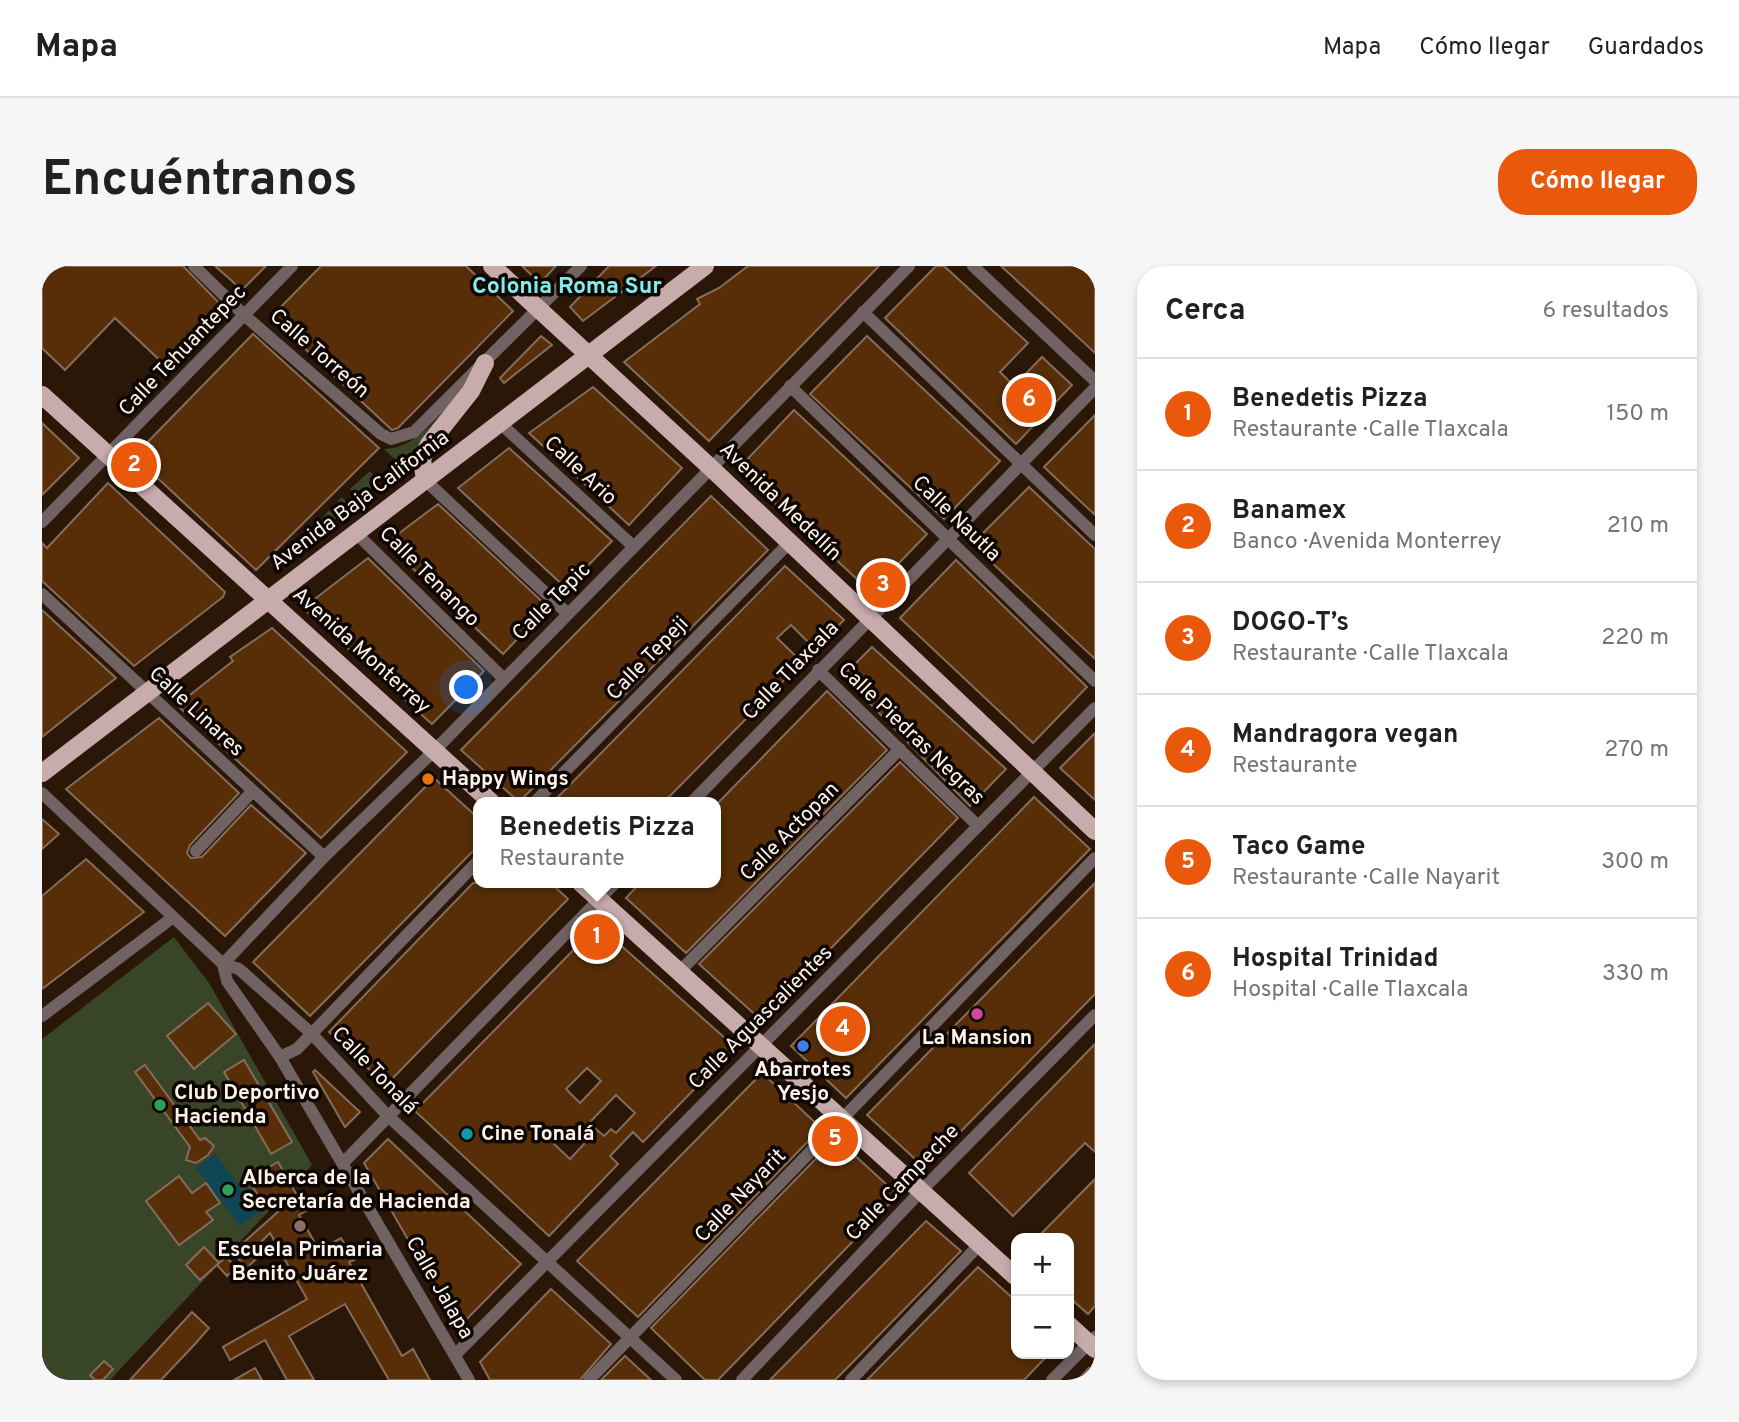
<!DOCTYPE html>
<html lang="es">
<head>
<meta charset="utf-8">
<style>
  body { margin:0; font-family:Overpass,sans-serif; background:#f6f6f6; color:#202124 }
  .controls { position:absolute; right:21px; bottom:21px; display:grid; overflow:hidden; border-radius:14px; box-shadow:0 4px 10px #0003 }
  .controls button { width:63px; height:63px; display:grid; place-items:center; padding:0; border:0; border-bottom:2px solid #e0e0e0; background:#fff; color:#202124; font:35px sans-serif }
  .you { position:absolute; left:425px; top:422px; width:24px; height:24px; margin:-18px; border:5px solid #fff; border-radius:50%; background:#1a73e8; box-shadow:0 0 0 10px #1a73e833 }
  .badge { display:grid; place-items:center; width:46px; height:46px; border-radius:50%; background:#ea580c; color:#fff; font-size:23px; font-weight:700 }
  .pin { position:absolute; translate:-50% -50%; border:4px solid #fff; box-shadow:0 2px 7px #0006 }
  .popup { position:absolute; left:431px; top:531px; width:248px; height:91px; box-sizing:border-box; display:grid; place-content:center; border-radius:14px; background:#fff; filter:drop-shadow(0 2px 5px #0005); font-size:23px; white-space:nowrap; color:#757577 }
  .popup b { font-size:26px; color:#202124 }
  .popup::after { content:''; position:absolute; left:50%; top:100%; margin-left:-14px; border:14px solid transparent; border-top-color:#fff }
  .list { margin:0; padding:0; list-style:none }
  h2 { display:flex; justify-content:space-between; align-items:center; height:91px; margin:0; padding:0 28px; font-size:30px }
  h2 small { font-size:23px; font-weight:400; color:#757577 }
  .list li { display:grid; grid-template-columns:46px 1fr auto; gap:21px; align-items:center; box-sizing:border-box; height:112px; padding:0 28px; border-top:2px solid #e0e0e0 }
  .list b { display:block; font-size:26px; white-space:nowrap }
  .list p { margin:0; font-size:23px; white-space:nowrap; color:#757577 }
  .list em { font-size:23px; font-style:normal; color:#757577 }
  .map { position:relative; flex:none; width:1053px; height:1114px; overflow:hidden; border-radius:28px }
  header { display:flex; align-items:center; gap:42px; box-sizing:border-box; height:98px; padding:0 35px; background:#fff; border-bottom:2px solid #e0e0e0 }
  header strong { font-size:33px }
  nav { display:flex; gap:38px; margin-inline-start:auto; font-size:24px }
  .intro { display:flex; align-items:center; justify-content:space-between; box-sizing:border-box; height:168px; padding:0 42px }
  h1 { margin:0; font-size:49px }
  .button { padding:18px 32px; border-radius:28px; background:#ea580c; color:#fff; font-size:24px; font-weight:700 }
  main { display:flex; gap:42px; padding:0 42px }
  aside { flex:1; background:#fff; border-radius:28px; box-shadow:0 4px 10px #0003 }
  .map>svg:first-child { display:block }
</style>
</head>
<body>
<header>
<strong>Mapa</strong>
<nav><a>Mapa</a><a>Cómo llegar</a><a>Guardados</a></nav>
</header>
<div class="intro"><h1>Encuéntranos</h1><a class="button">Cómo llegar</a></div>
<main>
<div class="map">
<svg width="1053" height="1114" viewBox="0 0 1053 1114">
  <rect width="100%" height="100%" fill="#2a1708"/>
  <!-- green -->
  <g fill="#384527">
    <path d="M423,121L387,170L359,199L342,183C376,183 401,144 423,121Z"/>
    <path d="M328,205L337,215L318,233L308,223Z"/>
    <path d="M300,231L308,240L282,264L274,258Z"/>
    <path d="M132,671L167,717L270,899L68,1114H0V773Z"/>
  </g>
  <!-- water -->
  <path fill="#0e4656" d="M173,888L217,946L198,960L154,902Z"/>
  <!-- building -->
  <g fill="#572e08" stroke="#856d5c" stroke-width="2" fill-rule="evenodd">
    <path d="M0,0H141L183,43L126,102L73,52L23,104L0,82Z"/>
    <path d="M173,0H224L200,24Z"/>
    <path d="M279,0H424L471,45L356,162L350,164L229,51Z"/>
    <path d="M480,0H514L498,17Z"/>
    <path d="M567,0H614L541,55L528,41Z"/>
    <path d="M706,0H837L667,175L582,96L658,38L655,33L677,22Z"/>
    <path d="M894,0H902L986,77L958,106L972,120L1000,91L1030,119L974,178L843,52Z"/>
    <path d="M959,0H1053V87L998,36Z"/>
    <path d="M211,68L337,182L214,304L92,190Z"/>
    <path d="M499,70L510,79L462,117L458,112Z"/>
    <path d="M825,70L958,195L902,253L768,128Z"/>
    <path d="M551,121L640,202L587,259L487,167Z"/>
    <path d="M752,144L885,268L829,326L696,203Z"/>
    <path d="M1053,149V249L1002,201Z"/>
    <path d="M0,157L37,192L0,229Z"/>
    <path d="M467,182L570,275L524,322L416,222Z"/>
    <path d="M66,217L183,326L181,331L92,400L0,315V277L5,282Z"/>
    <path d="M987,221L1053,283V393L930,278Z"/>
    <path d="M669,230L726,284L477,536L419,484Z"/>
    <path d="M396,238L506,341L461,388L344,277Z"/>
    <path d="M326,292L442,405L390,458L261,342Z"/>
    <path d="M914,294L1045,421L991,477L858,352Z"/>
    <path d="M743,300L802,354L773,383L749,359L735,372L760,396L622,536H511Z"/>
    <path d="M0,344L74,412L0,471Z"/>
    <path d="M230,362L365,486L279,572L135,439L191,395L188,391Z"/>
    <path d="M830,381L964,503L928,540L801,410Z"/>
    <path d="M785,425L845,484L644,687L584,632L598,617H674V539Z"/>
    <path d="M117,452L197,527L148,579L145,587L149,592L160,591L209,539L264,587L183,670L24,523Z"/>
    <path d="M1053,467V534L1018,502Z"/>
    <path d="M858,496L916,552L719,754L657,698Z"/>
    <path d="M392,512L436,552V580L268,750L211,696Z"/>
    <path d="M992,531L1048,583L804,832L749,780Z"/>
    <path d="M0,553L17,568L0,583Z"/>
    <path d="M44,593L102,646L0,723V630Z"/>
    <path d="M431,617H509L526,633L344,819L287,766Z"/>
    <path d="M1053,617V728L883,902L825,849Z"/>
    <path d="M556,659L693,781L601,876L591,866L568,890L576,898L507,970L373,845ZM545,802L559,815L538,837L524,823ZM574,829L593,847L574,867L569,863L562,870L547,857ZM527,862L543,877L528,893L512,878Z"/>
    <path d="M166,737L194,768L152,803L125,770Z"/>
    <path d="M1053,778V886L1043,877L971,950L927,907Z"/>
    <path d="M202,794L250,876L229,888L182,806Z"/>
    <path d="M103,799L158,874L163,872L172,880L166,889L154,897L144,894L148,881L93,806Z"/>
    <path d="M273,804L318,846L303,861L271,806Z"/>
    <path d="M720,807L779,862L596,1051L535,995Z"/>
    <path d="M346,873L479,998L419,1059L392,1019L322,897Z"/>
    <path d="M792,874H796L856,929L676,1114H663L609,1062Z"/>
    <path d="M236,896L264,945L257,949L277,984L299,972L312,994L307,996L360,1090L371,1083L388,1114H347L303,1038L247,1070L272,1114H245L223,1074L188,1094L181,1081L265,1033L228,967L210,985L201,977L238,944L229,934L222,939L206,913Z"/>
    <path d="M137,910L150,927L164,917L178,937L164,946L171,954L137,979L104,935Z"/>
    <path d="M1053,913V1040L1046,1048L1027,1031V972H995Z"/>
    <path d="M884,955L919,985L810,1097L793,1114H728Z"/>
    <path d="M162,981L177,997L158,1014L144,999Z"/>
    <path d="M203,981L215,992L206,1001L194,991Z"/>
    <path d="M184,991L194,1001L185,1010L175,999Z"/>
    <path d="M936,1001L974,1035V1088H1007L982,1114H825Z"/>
    <path d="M509,1023L569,1078L538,1114H448L438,1096Z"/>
    <path d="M150,1046L167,1062L153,1078L119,1114H88Z"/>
    <path d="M583,1090L609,1114H559Z"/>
    <path d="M62,1095L71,1103L61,1114H53L48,1109Z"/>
    <path d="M213,1102L220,1114H192Z"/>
    <path d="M1047,1102L1053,1107V1114H1036Z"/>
  </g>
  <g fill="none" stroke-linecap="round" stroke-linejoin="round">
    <!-- minor -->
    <g stroke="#716363" stroke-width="12">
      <path d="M152,0L202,49L339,168L349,173L372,166L539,0"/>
      <path d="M931,0L1053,115"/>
      <path d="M821,46L1053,269"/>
      <path d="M748,120L1053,415"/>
      <path d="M458,157L592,281"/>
      <path d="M383,214L526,348"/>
      <path d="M0,256L250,0"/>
      <path d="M314,267L462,413"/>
      <path d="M0,328L282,591"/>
      <path d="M776,404L935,559"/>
      <path d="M0,527L181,698L197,703L269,767L345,849L634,1114"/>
      <path d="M493,536L748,276"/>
      <path d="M650,536L1053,122"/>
      <path d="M154,585L210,526"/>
      <path d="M181,698L282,591L394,483L867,0"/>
      <path d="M181,698L185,715L238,791L427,1114"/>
      <path d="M637,706L858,483"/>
      <path d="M0,750L130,652"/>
      <path d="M238,791L255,783L436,595"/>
      <path d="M302,896L573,617"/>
      <path d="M413,1089L1053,442"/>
      <path d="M547,1114L1053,592"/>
      <path d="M700,1114L879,925L1053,749"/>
      <path d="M809,1114L938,978"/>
      <path d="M1010,1114L1053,1071"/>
    </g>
    <!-- primary -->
    <g stroke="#c8abab" stroke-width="18">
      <path d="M450,0L668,201L1053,565"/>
      <path d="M0,129L449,536"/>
      <path d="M383,214L380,193L387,178L429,125L443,97"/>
      <path d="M0,507L663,0"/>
      <path d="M539,617L974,1011"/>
      <path d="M1027,1059L1053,1083"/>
    </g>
  </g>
  <!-- markers -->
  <circle fill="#e8710a" stroke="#0d0502" stroke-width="2.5" cx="386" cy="513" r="7"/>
  <circle fill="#d1479c" stroke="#0d0502" stroke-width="2.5" cx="935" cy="748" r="7"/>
  <circle fill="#3f7fe0" stroke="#0d0502" stroke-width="2.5" cx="761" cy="780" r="7"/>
  <g fill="#2e9e5b" stroke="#0d0502" stroke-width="2.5">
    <circle cx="118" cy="839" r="7"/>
    <circle cx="186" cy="924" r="7"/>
  </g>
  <circle fill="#0f9aa8" stroke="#0d0502" stroke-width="2.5" cx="425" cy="868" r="7"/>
  <circle fill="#8d6e63" stroke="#0d0502" stroke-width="2.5" cx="258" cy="960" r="7"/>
  <g text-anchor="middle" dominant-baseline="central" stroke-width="7" stroke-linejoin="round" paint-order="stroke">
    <!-- street labels -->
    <g font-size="21" fill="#fef3eb" stroke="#0d0502">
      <text transform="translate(141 85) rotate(-46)">Calle Tehuantepec</text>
      <text transform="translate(277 88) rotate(41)">Calle Torreón</text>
      <text transform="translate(538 205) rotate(43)">Calle Ario</text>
      <text transform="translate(318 235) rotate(-37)">Avenida Baja California</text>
      <text transform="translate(738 236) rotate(44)">Avenida Medellín</text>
      <text transform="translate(914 253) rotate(44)">Calle Nautla</text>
      <text transform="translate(387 311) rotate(45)">Calle Tenango</text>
      <text transform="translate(510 336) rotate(-45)">Calle Tepic</text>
      <text transform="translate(319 385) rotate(42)">Avenida Monterrey</text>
      <text transform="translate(606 393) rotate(-46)">Calle Tepeji</text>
      <text transform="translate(749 405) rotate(-46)">Calle Tlaxcala</text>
      <text transform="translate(154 446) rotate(43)">Calle Linares</text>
      <text transform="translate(869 468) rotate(44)">Calle Piedras Negras</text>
      <text transform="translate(748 566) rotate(-45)">Calle Actopan</text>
      <text transform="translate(719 752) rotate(-45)">Calle Aguascalientes</text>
      <text transform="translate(332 805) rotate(46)">Calle Tonalá</text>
      <text transform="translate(861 917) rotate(-46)">Calle Campeche</text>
      <text transform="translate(699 930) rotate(-46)">Calle Nayarit</text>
      <text transform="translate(397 1022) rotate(60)">Calle Jalapa</text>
    </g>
    <!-- poi labels -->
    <g font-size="21" font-weight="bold" fill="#fef3eb" stroke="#0d0502" text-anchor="start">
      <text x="400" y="513">Happy Wings</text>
      <text x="935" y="772" text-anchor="middle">La Mansion</text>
      <text x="761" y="804" text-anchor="middle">Abarrotes<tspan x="761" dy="24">Yesjo</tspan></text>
      <text x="132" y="827">Club Deportivo<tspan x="132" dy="24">Hacienda</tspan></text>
      <text x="439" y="868">Cine Tonalá</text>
      <text x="200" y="912">Alberca de la<tspan x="200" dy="24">Secretaría de Hacienda</tspan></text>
      <text x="258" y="984" text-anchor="middle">Escuela Primaria<tspan x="258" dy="24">Benito Juárez</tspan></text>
    </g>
    <!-- neighbourhood labels -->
    <g font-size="23" font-weight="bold" fill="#80eceb" stroke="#0d0502">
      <text x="525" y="21">Colonia Roma Sur</text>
    </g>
  </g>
</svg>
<div class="controls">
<button>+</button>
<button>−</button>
</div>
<div class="you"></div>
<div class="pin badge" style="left:555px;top:671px">1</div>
<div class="popup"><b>Benedetis Pizza</b>Restaurante</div>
<div class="pin badge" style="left:92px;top:199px">2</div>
<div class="pin badge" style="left:841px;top:319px">3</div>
<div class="pin badge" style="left:801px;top:763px">4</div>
<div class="pin badge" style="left:793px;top:873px">5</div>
<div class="pin badge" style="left:987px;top:134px">6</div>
</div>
<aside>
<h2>Cerca<small>6 resultados</small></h2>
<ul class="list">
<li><span class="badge">1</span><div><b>Benedetis Pizza</b><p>Restaurante · Calle Tlaxcala</p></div><em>150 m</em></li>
<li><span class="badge">2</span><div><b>Banamex</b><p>Banco · Avenida Monterrey</p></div><em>210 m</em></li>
<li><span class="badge">3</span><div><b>DOGO-T’s</b><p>Restaurante · Calle Tlaxcala</p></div><em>220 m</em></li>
<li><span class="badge">4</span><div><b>Mandragora vegan</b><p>Restaurante</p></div><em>270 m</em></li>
<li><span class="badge">5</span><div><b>Taco Game</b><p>Restaurante · Calle Nayarit</p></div><em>300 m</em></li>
<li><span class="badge">6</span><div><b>Hospital Trinidad</b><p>Hospital · Calle Tlaxcala</p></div><em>330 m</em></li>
</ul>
</aside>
</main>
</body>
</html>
